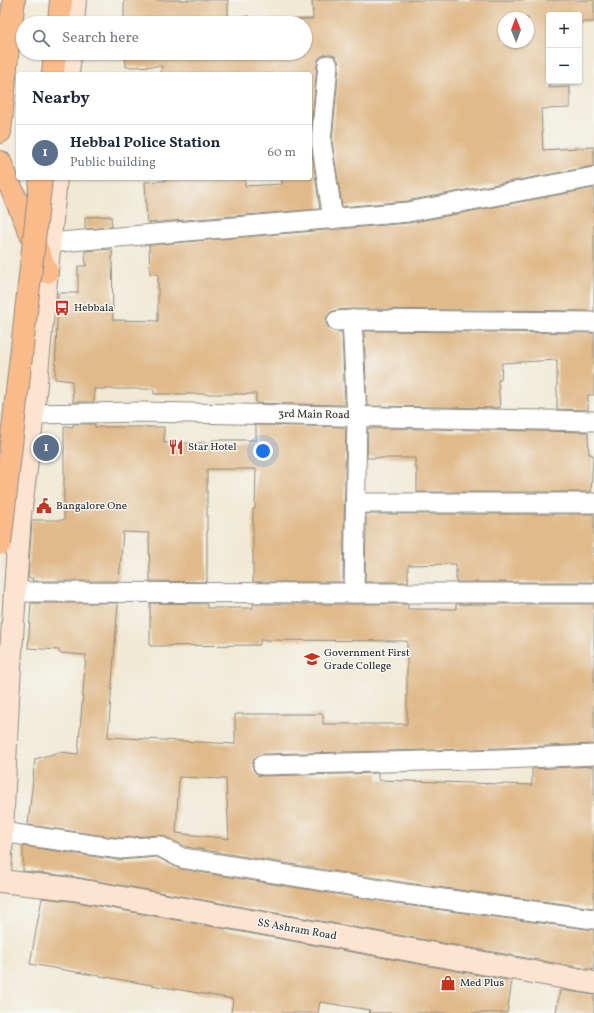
<!DOCTYPE html>
<html lang="en">
<head>
<meta charset="utf-8">
<style>
  body { margin:0; font-family:Vollkorn,serif; background:#f6f6f7; color:#1f2937 }
  .controls { position:absolute; right:12px; top:12px; display:grid; overflow:hidden; border-radius:4px; box-shadow:0 1px 3px #0004 }
  .controls button { width:36px; height:36px; display:grid; place-items:center; padding:0; border:0; border-bottom:1px solid #e0e1e3; background:#fff; color:#1f2937; font:20px sans-serif }
  .compass { position:absolute; left:498px; top:12px; width:36px; height:36px; border-radius:50%; background:#fff; box-shadow:0 1px 3px #0004; rotate:359deg }
  .you { position:absolute; left:263px; top:451px; width:14px; height:14px; margin:-10px; border:3px solid #fff; border-radius:50%; background:#1a73e8; box-shadow:0 0 0 6px #1a73e833 }
  .badge { display:grid; place-items:center; width:26px; height:26px; border-radius:50%; background:#1a73e8; color:#fff; font-size:13px; font-weight:700 }
  .pin { position:absolute; translate:-50% -50%; border:2px solid #fff; box-shadow:0 1px 4px #0006 }
  .list { margin:0; padding:0; list-style:none }
  h2 { display:flex; justify-content:space-between; align-items:center; height:52px; margin:0; padding:0 16px; font-size:17px }
  h2 small { font-size:13px; font-weight:400; color:#747a83 }
  .list li { display:grid; grid-template-columns:26px 1fr auto; gap:12px; align-items:center; box-sizing:border-box; height:56px; padding:0 16px; border-top:1px solid #e0e1e3 }
  .list b { display:block; font-size:15px; white-space:nowrap }
  .list p { margin:0; font-size:13px; white-space:nowrap; color:#747a83 }
  .list em { font-size:13px; font-style:normal; color:#747a83 }
  .icon { flex:none; width:22px; height:22px; fill:none; stroke:currentColor; stroke-width:2; stroke-linecap:round; stroke-linejoin:round }
  .map { position:relative; flex:none; width:594px; height:1013px; overflow:hidden }
  .search { position:absolute; background:#fff; box-shadow:0 1px 3px #0004; left:16px; top:16px; width:296px; height:44px; display:flex; align-items:center; gap:10px; box-sizing:border-box; padding:0 14px; border-radius:22px; color:#747a83; font-size:15px }
  .panel { position:absolute; background:#fff; box-shadow:0 1px 3px #0004; left:16px; top:72px; width:296px; height:108px; border-radius:4px }
  .map>svg:first-child { display:block }
</style>
</head>
<body>
<div class="map">
<svg width="594" height="1013" viewBox="0 0 594 1013">
  <rect width="100%" height="100%" fill="#f6f6f2"/>
  <filter id="ink" filterUnits="userSpaceOnUse"><feTurbulence type="fractalNoise" baseFrequency=".025" numOctaves="2"/><feDisplacementMap in="SourceGraphic" scale="8" xChannelSelector="R" yChannelSelector="G"/><feConvolveMatrix kernelMatrix="1 2 1 2 8 2 1 2 1" color-interpolation-filters="sRGB"/></filter>
  <filter id="wash" filterUnits="userSpaceOnUse"><feTurbulence type="fractalNoise" baseFrequency=".012" numOctaves="4" result="noise"/><feDisplacementMap in="SourceGraphic" scale="16" xChannelSelector="R" yChannelSelector="G"/><feGaussianBlur stdDeviation="0.9" result="paint"/><feColorMatrix in="noise" values="0 0 0 0 0 0 0 0 0 0 0 0 0 0 0 0 0 1.4 0 .05"/><feComposite in="paint" operator="in"/></filter>
  <g filter="url(#wash)">
    <rect width="100%" height="100%" fill="#f0e9d4"/>
    <g id="blocks">
      <!-- building -->
      <g fill="#e0ba8a" fill-rule="evenodd">
        <path d="M124,0H228V18L249,16V20L313,19L312,0H594V22H579V15H549V88L570,87V108L541,109L543,150L594,147V166L407,201L342,207L332,141L339,66L338,61L335,56L329,54L324,55L319,58L317,64L310,140L320,209L147,223L145,182L165,181V178H245V186L282,184V178H310V74H161L162,66L126,67L125,53H305V23H124ZM504,18H528V42H504Z"/>
        <path d="M594,188V311L352,309L336,310L331,312L327,317L326,322L328,327L333,331L342,332L345,405L256,403V394H154V389H94V402H73L72,381L55,379L58,293H78V266H86L85,251L112,249L113,320L158,321V274H150L149,245L409,223Z"/>
        <path d="M111,216L112,227L85,229V217Z"/>
        <path d="M364,331L594,333V395H588V410L557,409V360L502,363L501,380H498L500,408L367,406Z"/>
        <path d="M73,424H95V427H164V443H212V440H256V425L346,427L343,582H253V509H255L256,469H207V582L150,581L149,533L123,532L119,581H32L33,578H28L32,520H64V426L73,427Z"/>
        <path d="M368,428L588,432L589,454L593,455L591,492H417V467H415V458H367Z"/>
        <path d="M366,514H594V582H456V564L408,565V582H365Z"/>
        <path d="M31,603H118L108,737L235,744V714H323V724H407V641L260,640V645L150,646V603L207,604V608H253V604H408V609H456V604H594V744L474,749L263,754L257,756L254,759L252,765L254,771L258,775L263,776L378,773V780L532,785V769L594,766V908L407,883L186,847L164,836L159,835L120,838L28,825L35,759L60,752L78,754L86,655L59,653V650L28,648ZM179,777L226,779L229,839L176,833Z"/>
        <path d="M23,846L118,860L157,857L180,869L404,905L594,930V970L75,877L23,871Z"/>
        <path d="M42,898L71,901L512,981L507,1013H369L370,1010L320,1002L318,1013H231L233,999L30,964Z"/>
        <path d="M560,990L594,995V1013H556Z"/>
      </g>
    </g>
  </g>
  <g filter="url(#ink)">
    <use href="#blocks" fill-opacity="0" stroke="#8e8a80" stroke-width="1"/>
    <g fill="none" stroke-linecap="round" stroke-linejoin="round">
      <!-- street casing -->
      <g stroke="#8e8a80" stroke-width="21">
        <g id="street">
          <path d="M328,65L321,141L333,219"/>
          <path d="M49,243L408,212L594,177"/>
          <path d="M352,320L357,416L354,593"/>
          <path d="M337,321L352,320L594,322"/>
          <path d="M33,414L141,412L594,421"/>
          <path d="M356,503H594"/>
          <path d="M15,592L354,593H594"/>
          <path d="M263,765L504,759L594,755"/>
          <path d="M1,832L120,849L159,846L182,858L405,894L594,919"/>
        </g>
      </g>
      <!-- secondary casing -->
      <g stroke="#8e8a80" stroke-width="24">
        <g id="secondary">
          <path d="M73,23L75,0"/>
          <path d="M68,74L70,53"/>
          <path d="M0,876L8,698L20,515L33,414L56,178"/>
          <path d="M0,881L73,889L594,983"/>
        </g>
      </g>
      <!-- highway casing -->
      <g stroke="#8e8a80" stroke-width="24">
        <g id="highway">
          <path d="M59,23L61,0"/>
          <path d="M53,74L55,53"/>
          <path d="M0,132L8,45L14,0"/>
          <path d="M0,162L47,272"/>
        </g>
      </g>
      <!-- street -->
      <use href="#street" stroke="#fff" stroke-width="19"/>
      <!-- secondary -->
      <use href="#secondary" stroke="#fde4d1" stroke-width="22"/>
      <!-- highway -->
      <use href="#highway" stroke="#fabb8b" stroke-width="22"/>
      <!-- highway-bridge casing -->
      <g stroke="#8e8a80" stroke-width="24" stroke-linecap="butt">
        <path id="highway-bridge" d="M0,544L41,178"/>
      </g>
      <!-- highway-bridge -->
      <use href="#highway-bridge" stroke="#fabb8b" stroke-width="22"/>
    </g>
  </g>
  <!-- icons -->
  <defs>
    <g id="bus-bare" transform="scale(1.2)"><path d="M-5-6H5V4H4V6H2V4H-2V6H-4V4H-5ZM-3.5-4V0h7V-4ZM-3.5 1.2v1.5H-2V1.2ZM2 1.2v1.5H3.5V1.2Z" fill="#c8321e" stroke="#f6f6f2" stroke-width="2.5" paint-order="stroke"/></g>
    <g id="restaurant-bare" transform="scale(1.2)"><path d="M-5-6h1v4h1v-4h1v4h1v-4h1v5L-1.5 .5V6h-2V.5L-5-1ZM5-6V6H3V1.5H1.5Q1.5-4 5-6Z" fill="#c8321e" stroke="#f6f6f2" stroke-width="2.5" paint-order="stroke"/></g>
    <g id="civic-bare" transform="scale(1.2)"><path d="M-.6-6.5H3V-4.5H.6V-3L4-1V1h2V6H-6V1h2V-1L-.6-3ZM-1.2 2.5V6h2.4V2.5Z" fill="#c8321e" stroke="#f6f6f2" stroke-width="2.5" paint-order="stroke"/></g>
    <g id="university-bare" transform="scale(1.2)"><path d="M0-5L7-2L0 1L-7-2ZM-4 1L0 2.5L4 1V4Q0 6-4 4Z" fill="#c8321e" stroke="#f6f6f2" stroke-width="2.5" paint-order="stroke"/></g>
    <g id="shop-bare" transform="scale(1.2)"><path d="M-5-2.5h2.3a2.7 3.5 0 0 1 5.4 0H5L5.5 6h-11ZM-1.5-2.5h3a1.5 2.3 0 0 0-3 0Z" fill="#c8321e" stroke="#f6f6f2" stroke-width="2.5" paint-order="stroke"/></g>
  </defs>
  <g fill-rule="evenodd">
    <use href="#bus-bare" x="62" y="308"/>
    <use href="#restaurant-bare" x="176" y="447"/>
    <use href="#civic-bare" x="44" y="506"/>
    <use href="#university-bare" x="312" y="659"/>
    <use href="#shop-bare" x="448" y="983"/>
  </g>
  <g text-anchor="middle" dominant-baseline="central" stroke-width="3" stroke-linejoin="round" paint-order="stroke">
    <!-- poi labels -->
    <g font-size="11" fill="#2b2b2b" stroke="#f6f6f2" text-anchor="start">
      <text x="74" y="308">Hebbala</text>
      <text x="188" y="447">Star Hotel</text>
      <text x="56" y="506">Bangalore One</text>
      <text x="324" y="653">Government First<tspan x="324" dy="13">Grade College</tspan></text>
      <text x="460" y="983">Med Plus</text>
    </g>
    <!-- street labels -->
    <g font-size="11" fill="#2b2b2b" stroke="#f6f6f2">
      <text transform="translate(314 415) rotate(1)">3rd Main Road</text>
      <text transform="translate(297 930) rotate(10)">SS Ashram Road</text>
    </g>
  </g>
</svg>
<div class="controls">
<button>+</button>
<button>−</button>
</div>
<svg class="compass" viewBox="-18 -18 36 36"><path d="M0-13l5 13h-10z" fill="#e53935"/><path d="M0 13l5-13h-10z" fill="#747a83"/></svg>
<div class="you"></div>
<div class="pin badge" style="left:46px;top:448px;background:#5c6f8a">1</div>
<div class="search"><svg class="icon" aria-label="search" viewBox="0 0 24 24"><circle cx="10" cy="10" r="6"/><path d="M15 15l6 6"/></svg>Search here</div>
<section class="panel">
<h2>Nearby<small></small></h2>
<ul class="list">
<li><span class="badge" style="background:#5c6f8a">1</span><div><b>Hebbal Police Station</b><p>Public building</p></div><em>60 m</em></li>
</ul>
</section>
</div>
</body>
</html>
